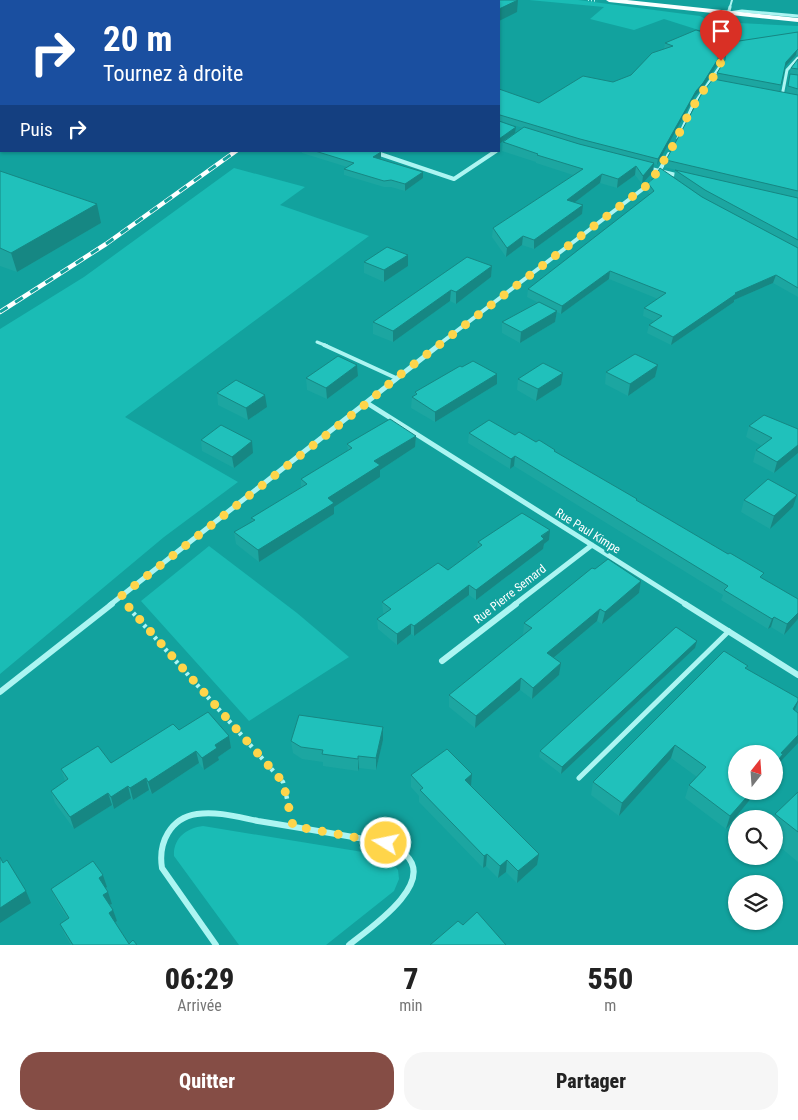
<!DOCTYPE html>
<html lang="fr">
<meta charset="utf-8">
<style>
:root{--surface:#fff;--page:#f6f6f6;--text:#222;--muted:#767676;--accent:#854d45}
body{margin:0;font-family:"Roboto Condensed",sans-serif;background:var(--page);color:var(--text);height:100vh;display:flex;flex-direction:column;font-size:19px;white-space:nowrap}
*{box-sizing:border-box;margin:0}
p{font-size:16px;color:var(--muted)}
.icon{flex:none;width:28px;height:28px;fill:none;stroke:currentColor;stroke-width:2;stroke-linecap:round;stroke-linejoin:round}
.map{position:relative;height:945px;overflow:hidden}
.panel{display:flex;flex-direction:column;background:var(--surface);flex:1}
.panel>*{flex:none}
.hud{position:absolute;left:0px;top:0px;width:500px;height:152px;box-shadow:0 1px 4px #0004;background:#1a4fa0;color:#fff;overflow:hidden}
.needle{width:32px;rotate:17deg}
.controls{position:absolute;left:728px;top:745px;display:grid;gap:10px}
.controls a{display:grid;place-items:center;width:55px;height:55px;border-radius:50%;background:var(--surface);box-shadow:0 1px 4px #0004;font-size:25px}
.pin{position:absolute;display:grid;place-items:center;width:42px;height:42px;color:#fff;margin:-51px -21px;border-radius:50% 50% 50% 0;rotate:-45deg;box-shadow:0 0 5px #0007}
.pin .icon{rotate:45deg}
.me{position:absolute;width:55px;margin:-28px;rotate:280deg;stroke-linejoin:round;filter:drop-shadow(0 0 4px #0008)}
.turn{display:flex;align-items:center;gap:18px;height:105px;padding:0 20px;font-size:22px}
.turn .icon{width:65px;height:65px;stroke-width:2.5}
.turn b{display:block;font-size:35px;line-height:42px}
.then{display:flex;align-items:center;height:48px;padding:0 20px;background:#0003;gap:10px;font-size:19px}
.eta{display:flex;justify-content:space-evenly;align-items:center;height:85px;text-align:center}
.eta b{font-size:30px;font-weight:800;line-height:35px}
.action{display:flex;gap:10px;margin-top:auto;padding:10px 20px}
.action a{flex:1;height:58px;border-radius:20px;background:var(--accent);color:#fff;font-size:20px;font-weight:800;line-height:58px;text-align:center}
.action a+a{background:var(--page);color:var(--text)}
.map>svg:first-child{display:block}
.green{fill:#1abcb5}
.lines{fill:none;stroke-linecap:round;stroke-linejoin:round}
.path-far1{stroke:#acf5f2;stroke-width:2;stroke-dasharray:1 2;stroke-linecap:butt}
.path{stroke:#acf5f2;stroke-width:4.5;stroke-dasharray:3 5;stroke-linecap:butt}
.lane-far3{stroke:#acf5f2;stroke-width:2}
.lane-far2{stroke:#acf5f2;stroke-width:3}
.lane-far1{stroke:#acf5f2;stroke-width:4}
.lane{stroke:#acf5f2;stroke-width:5}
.street-far3{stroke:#acf5f2;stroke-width:3}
.street-far2{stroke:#acf5f2;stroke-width:4}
.street-far1{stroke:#acf5f2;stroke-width:5}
.street{stroke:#acf5f2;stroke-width:6}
.primary{fill:#faffff;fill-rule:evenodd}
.rail-far1-casing{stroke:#fff;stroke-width:3}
.rail-casing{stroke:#fff;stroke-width:4.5}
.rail-far1{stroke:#12a29e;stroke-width:2;stroke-dasharray:6;stroke-linecap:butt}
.rail{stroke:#12a29e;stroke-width:3;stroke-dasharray:9;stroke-linecap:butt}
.wall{fill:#1ca6a1}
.shaded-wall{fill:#168783}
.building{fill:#20c1bb;stroke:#168783}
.route{stroke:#ffd54a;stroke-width:9;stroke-dasharray:0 16.2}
.labels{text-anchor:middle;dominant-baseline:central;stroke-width:5;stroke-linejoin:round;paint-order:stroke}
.street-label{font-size:12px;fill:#fff;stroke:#12a29e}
</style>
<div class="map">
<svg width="798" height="945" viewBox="0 0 798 945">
<rect width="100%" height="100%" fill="#12a29e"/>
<path class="green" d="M529 0H578L700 16 709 21 708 33 664 19 634 30 590 19 604 7Z
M738 23 798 26V34L733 44Z
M234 168 305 187 280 205 369 236 125 417 238 482 164 537 0 674V329L84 277Z
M209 546 297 613 349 657 249 721 141 601Z
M203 826 381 855 390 860 398 870 399 879 394 891 326 945H239L174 856C173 838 187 828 203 826Z"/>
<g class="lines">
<path class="path-far1" d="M588 0 597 1"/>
<path class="path" d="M128 607 283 782 290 811"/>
<path class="lane-far3" d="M730 7 732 0"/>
<path class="lane-far2" d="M317 342 327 346"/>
<path class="lane-far1" d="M324 345 396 378"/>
<path class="lane" d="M579 778 729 631"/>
<path class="street-far3" d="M269 0 272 1
M21 1 25 0
M729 13 742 11 798 16
M782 96 787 70 798 58
M678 138 692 107 721 65 726 22 730 7"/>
<path class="street-far2" d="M377 153 454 179 496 151
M647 168 680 176
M658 173 669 154
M437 346 652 182"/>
<path class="street-far1" d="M367 403 687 605
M110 605 439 345
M514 605 592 545"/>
<path class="street" d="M685 604 798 675
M442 661 516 604
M0 692 112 604
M216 945 162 868C158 843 170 818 197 814 217 811 238 817 258 821 301 828 343 835 386 843 392 846 401 850 406 855 436 884 369 929 349 945"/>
<path class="primary" d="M606 0H627L798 18V22L609 2Z"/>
<defs>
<path id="rail-far1" d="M443 1 445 0"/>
<path id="rail" d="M0 312 106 244 236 151"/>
</defs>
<use href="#rail-far1" class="rail-far1-casing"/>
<use href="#rail" class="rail-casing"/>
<use href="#rail-far1" class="rail-far1"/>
<use href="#rail" class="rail"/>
</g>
<path class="wall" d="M58 0H234L238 1H59Z
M798 32V55H796L784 68 779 92 786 93 791 68 798 59V297L773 283 734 300V302L671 345 647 333 649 325 654 321 643 316 644 308 658 299 609 279 561 314 557 312 555 322 520 343 502 333V322L537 302 527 297 528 289 650 195 647 190 648 183 704 198 674 177 675 170 715 179 664 167 666 160 716 80 717 73 724 61 727 38 739 41Z
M665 43 718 59 717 65 702 89 695 96 657 165 654 164 653 172 642 184 635 175 617 188 600 183 575 202 582 214 534 249 522 245 506 257 492 237 493 228 573 175 536 163V162L502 151 503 142 523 128 500 121H499L516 127 515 133 499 144V89L539 103 613 82 631 75 664 49Z
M0 58H1V108L0 107Z
M302 151H379L381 152V158L380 159 423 172V178L405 191 391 187H384L344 175V169L347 167 302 153Z
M0 171 101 223 17 272 0 266Z
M408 255V266L384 282 364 273V262Z
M492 266 491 277 456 304 450 301 393 342 373 334V322Z
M357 365 358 376 327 399 307 390 306 378Z
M658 365 655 377 628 396 605 384 606 372Z
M497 374V384L435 422 411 408 412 397 415 395V392Z
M518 379 561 385 536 401 517 390Z
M217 393 267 407 248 420 218 405Z
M749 426 798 429V453L774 473 753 462 756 450 762 446 746 437Z
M469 433 515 435 536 442 555 450V452L637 500 762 578 798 599V619L784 635 771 627 768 629 721 600 723 595 514 466 510 469 468 443Z
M416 436 415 447 380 470V477L334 507V514L259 562 236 544 234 532 252 522 251 518 301 487V479L348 450 347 444Z
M201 440 253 453 234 468 202 451Z
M744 500 793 507 770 529 741 512Z
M549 540 544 544 543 549 476 600 469 595 414 636 411 634 397 645 378 629 377 619 384 614 383 612 382 602 448 570 477 548 478 542Z
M595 569 641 581 639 593 602 624 597 621 554 658 561 663 559 675 532 699 520 690 475 728 449 707V695L523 635 524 623Z
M695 648 561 774 539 757 540 751Z
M748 666 747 669 798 702 795 710 778 767 736 791H757L726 829 685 798 689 785 697 777 671 758 619 816 591 795 593 782Z
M383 727V740L376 770 359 768 358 771 323 766V762L302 759 293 753 291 741Z
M179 730 229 736 231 748 218 757 219 760 204 770 199 763 152 794 149 790 133 800 131 798 114 809 112 805 74 829 55 803 51 791 65 781 61 769 111 763Z
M472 774 471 785 537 865 517 883 506 872 498 878 486 866 483 868 419 802V796L411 787V775Z
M798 792V862L774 842 773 819 775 814Z
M103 875 107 887 105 888 112 904 110 905 117 921 115 923 129 944 137 945H71L65 935 60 924 68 919 56 900 51 889Z"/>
<path class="shaded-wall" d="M518 0 517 12 499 21V9Z
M797 49 796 55 784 68 786 62Z
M718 59 717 65 702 89 695 96 657 165 658 159 696 91Z
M516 127 515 133 499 144V139Z
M381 152V158L373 163V157Z
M654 163 653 172 642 184 643 176Z
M636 166 635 175 617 188 618 179Z
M423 172V178L405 191V184Z
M602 174 600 183 566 209 567 200Z
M97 204 101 223 17 272 11 253Z
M583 205 582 214 534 249V240Z
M523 236 522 245 506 257 507 248Z
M408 255V266L384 282V270Z
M492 266 491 277 456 304V292Z
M610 271 609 279 561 314 562 306Z
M776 275 773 283 734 300V302L671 345 673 337 735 293Z
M451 290 450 301 393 342V331Z
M557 311 555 322 520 343 521 332Z
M357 365 358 376 327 399 326 388Z
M658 365 655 377 628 396 630 384Z
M563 373 561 385 536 401 538 389Z
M497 374V384L435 422V412Z
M265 395 267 407 248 420 246 408Z
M416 436 415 447 380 470V477L334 507V514L259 562 258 550 374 461Z
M252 441 253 453 234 468 232 457Z
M798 445V453L774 473 777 462Z
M515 456 514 466 510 469 511 459Z
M797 495 793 507 770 529 774 516Z
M550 530 549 540 544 544 543 549 476 600V590Z
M641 581 639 593 602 624 605 612Z
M469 585V595L414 636V626Z
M600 609 597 621 545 665 547 653Z
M798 613V619L784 635 787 624Z
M774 617 771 627 768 629 772 619Z
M411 624V634L397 645V634Z
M697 641 695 648 561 774 562 767Z
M561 663 559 675 532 699 533 688Z
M521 678 520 690 475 728 476 716Z
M798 701V702L794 712 793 709Z
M383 727V740L376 770V758Z
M798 735V743L781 761 778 767 774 772V765L781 753Z
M229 736 231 748 218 757 219 760 204 770 202 758 215 745Z
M675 745 671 758 619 816 622 803Z
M196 751 199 763 152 794 148 782Z
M358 756 359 768 358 771Z
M472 774 471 786 465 780Z
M146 778 149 790 133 800 130 788Z
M128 786 131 798 114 809 111 797Z
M752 791H757L726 829 730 816Z
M108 793 112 805 74 829 70 817Z
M487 854 486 866 483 868 484 856Z
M539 854 537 865 517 883 518 871Z
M507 860 506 872 498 878 500 866Z
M103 875 107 887 103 890 99 878Z
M26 891 31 903 0 923V908Z
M108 892 112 904 107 906 103 895Z
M113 910 117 921 113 924 109 913Z"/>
<path class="building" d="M69 0H234L238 1H73Z
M474 0H518L499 9V1H471Z
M696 30 720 37 718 59 703 83 696 91 658 159 580 139 500 115H499V89L539 103 583 76 613 82 631 75 652 53 673 46 665 43Z
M798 32V49L786 62 781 85 717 73 725 60 727 38 739 41Z
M0 58H1V94L0 93Z
M798 59V69L791 68Z
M790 74 798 75V89L788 86Z
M713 79 798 95V191L666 160 702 93Z
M499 121 516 127 499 139Z
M524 127 579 144 654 163 643 176 636 166 618 179 602 174 567 200 583 205 534 240 523 236 507 248 493 228 583 169 537 155 538 154 503 142Z
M315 151H379L381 152 373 157 423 172 405 184 391 180 384 181 344 169 354 163Z
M660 168 702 197 798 248V288L776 275 735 293 736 294 673 337 649 325 662 316 644 308 666 293 610 271 562 306 528 289 654 191 648 183 654 178Z
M675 170 798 198V240L705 190Z
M0 171 97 204 11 253 0 248Z
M387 247 408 255 384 270 364 262Z
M467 257 492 266 456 292 451 290 393 331 373 322Z
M539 302 557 311 521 332 502 322Z
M635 354 658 365 630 384 606 372Z
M338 356 357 365 326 388 306 378Z
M473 361 497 374 435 412 412 397 417 394 415 392 460 366 462 367Z
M543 363 563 373 538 389 518 379Z
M236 380 265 395 246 408 217 393Z
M764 415 798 429V445L777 462 756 450 772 438 749 426Z
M390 419 416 436 374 461 380 465 328 498 334 503 258 550 234 532 255 520 251 518 307 484 301 479 352 448 347 444Z
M489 420 515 435 519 432 536 442 539 440 555 450 554 451 637 499 636 500 728 554 730 553 764 573 760 577 798 599V613L787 624 774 617 772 619 724 590 728 586 515 456 511 459 469 433Z
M221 425 252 441 232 457 201 440Z
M768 479 797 495 774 516 744 500Z
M522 513 550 530 541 536 544 539 476 590 469 585 414 626 411 624 397 634 377 619 391 609 382 602 438 563 448 570 482 545 478 542Z
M608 559 641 581 605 612 600 609 547 653 561 663 533 688 521 678 476 716 449 695 532 628 524 623 592 568 595 569Z
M676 627 697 641 562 767 540 751Z
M724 651 748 666 745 668 798 698V701L793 709 798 713V735L781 753 783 754 774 765V754H736V791H752L730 816 689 785 706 767 675 745 622 803 593 782Z
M208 712 229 736 215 745 217 748 202 758 196 751 148 782 146 778 130 788 128 786 111 797 108 793 70 817 51 791 68 779 61 769 98 746 111 763 173 724 179 730Z
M299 715 383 727 376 758 358 756V759L322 754 323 750 301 747 291 741Z
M447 749 472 774 465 780 539 854 518 871 507 860 500 866 487 854 484 856 420 790 423 788 411 775Z
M798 792V832L775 814Z
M0 857 3 863 7 860 26 891 0 908Z
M93 861 103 875 99 878 108 892 103 895 113 910 109 913 129 944 133 940 137 945H73L60 924 69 918 51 889Z
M477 912 506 945H430L458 921 463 925Z"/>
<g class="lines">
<path class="route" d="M386 843 293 826 283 782 120 597 367 403 396 378 650 183 679 136 680 130 698 98 719 69 721 61"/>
</g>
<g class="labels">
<g class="street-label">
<text transform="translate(588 531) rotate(32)">Rue Paul Kimpe</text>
<text transform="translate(510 594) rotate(-38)">Rue Pierre Semard</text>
</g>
</g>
</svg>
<div class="controls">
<a><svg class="needle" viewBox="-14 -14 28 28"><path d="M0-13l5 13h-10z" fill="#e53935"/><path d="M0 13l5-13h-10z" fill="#767676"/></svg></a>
<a><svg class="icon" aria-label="search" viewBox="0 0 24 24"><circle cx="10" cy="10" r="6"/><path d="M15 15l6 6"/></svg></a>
<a><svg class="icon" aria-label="layers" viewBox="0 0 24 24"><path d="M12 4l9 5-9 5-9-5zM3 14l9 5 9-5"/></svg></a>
</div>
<div class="pin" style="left:721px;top:61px;background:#d93025"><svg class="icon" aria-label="arrive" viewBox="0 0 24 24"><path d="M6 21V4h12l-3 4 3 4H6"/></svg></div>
<svg class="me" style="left:386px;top:843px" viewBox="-20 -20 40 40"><circle r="17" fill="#ffd54a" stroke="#fff" stroke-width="3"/><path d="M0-11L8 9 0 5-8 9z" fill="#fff"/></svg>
<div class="hud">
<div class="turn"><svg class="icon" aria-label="right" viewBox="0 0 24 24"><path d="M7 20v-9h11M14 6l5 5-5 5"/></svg><div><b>20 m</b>Tournez à droite</div></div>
<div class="then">Puis<svg class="icon" aria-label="right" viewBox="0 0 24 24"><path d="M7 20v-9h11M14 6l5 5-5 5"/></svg></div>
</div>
</div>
<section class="panel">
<div class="eta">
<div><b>06:29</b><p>Arrivée</p></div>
<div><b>7</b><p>min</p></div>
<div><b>550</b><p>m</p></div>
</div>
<div class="action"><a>Quitter</a><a>Partager</a></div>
</section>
